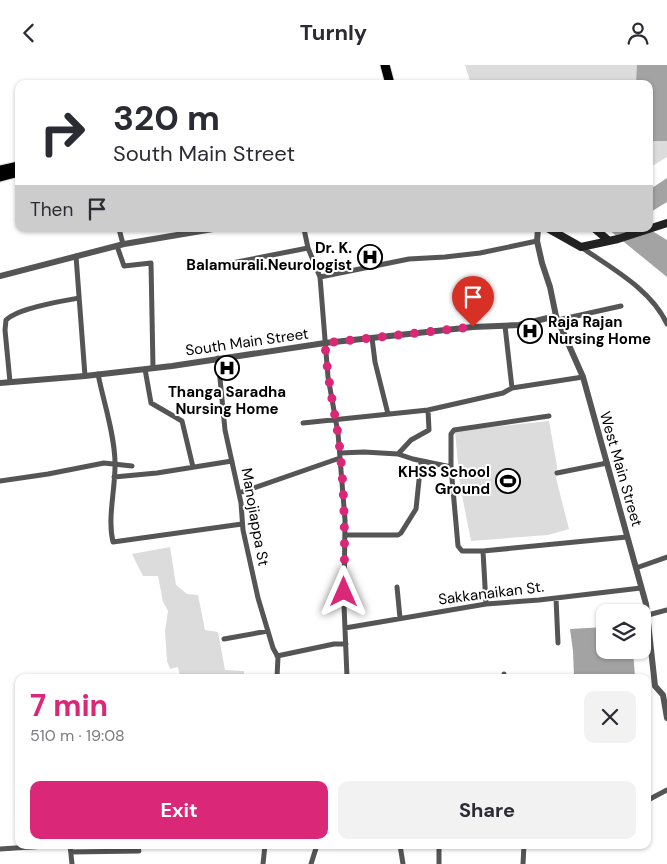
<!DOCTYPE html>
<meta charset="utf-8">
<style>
:root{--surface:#fff;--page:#f2f2f3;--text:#2b2b33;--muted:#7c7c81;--accent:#db2777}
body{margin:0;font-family:"DM Sans",sans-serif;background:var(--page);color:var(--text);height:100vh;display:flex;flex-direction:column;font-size:19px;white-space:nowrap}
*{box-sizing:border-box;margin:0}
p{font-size:16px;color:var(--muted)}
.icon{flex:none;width:28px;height:28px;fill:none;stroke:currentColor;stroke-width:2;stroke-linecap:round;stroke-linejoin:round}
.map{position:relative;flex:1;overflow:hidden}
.details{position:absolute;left:15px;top:609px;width:636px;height:175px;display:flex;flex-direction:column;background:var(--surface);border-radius:10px;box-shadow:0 1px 4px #0004}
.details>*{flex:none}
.guide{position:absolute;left:15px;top:15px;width:638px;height:152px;border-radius:10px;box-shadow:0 1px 4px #0004;background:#fff;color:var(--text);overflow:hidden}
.tools{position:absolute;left:596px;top:539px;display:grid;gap:10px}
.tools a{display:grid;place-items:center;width:55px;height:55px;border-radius:10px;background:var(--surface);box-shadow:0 1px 4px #0004;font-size:25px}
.pin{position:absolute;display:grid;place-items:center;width:42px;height:42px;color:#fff;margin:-51px -21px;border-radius:50% 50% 50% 0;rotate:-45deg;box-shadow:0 0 5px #0007}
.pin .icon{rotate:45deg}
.me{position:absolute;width:55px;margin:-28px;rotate:0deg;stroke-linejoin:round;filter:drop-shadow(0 0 4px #0008)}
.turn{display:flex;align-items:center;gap:18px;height:105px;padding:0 15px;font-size:22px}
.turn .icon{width:65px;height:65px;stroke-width:2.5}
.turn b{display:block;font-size:35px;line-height:42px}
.then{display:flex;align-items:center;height:48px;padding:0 15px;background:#0003;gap:10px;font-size:19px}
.round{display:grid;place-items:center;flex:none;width:52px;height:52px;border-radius:10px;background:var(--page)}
.summary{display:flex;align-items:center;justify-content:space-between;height:85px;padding:0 15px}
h1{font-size:30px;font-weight:700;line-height:38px;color:var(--accent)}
.primary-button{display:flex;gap:10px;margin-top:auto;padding:10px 15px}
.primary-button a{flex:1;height:58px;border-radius:10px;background:var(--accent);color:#fff;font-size:20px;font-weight:700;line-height:58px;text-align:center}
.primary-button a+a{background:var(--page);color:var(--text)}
header{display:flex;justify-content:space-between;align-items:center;height:65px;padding:0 15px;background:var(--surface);font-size:22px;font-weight:700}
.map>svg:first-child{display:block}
.green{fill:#dcdcdc}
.water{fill:#a3a3a3}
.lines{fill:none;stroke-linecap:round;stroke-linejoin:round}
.primary-casing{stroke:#dbdbdb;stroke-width:11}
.minor{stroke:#555;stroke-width:5}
.tertiary{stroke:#555;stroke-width:6}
.secondary{stroke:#222;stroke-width:8}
.primary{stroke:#000;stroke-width:9}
.route{stroke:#db2777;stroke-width:9;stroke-dasharray:0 16.2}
.labels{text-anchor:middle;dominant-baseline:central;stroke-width:4;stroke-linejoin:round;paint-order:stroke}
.poi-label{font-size:15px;font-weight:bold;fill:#000;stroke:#fff;text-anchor:end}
.street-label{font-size:15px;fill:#000;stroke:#fff}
</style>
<header><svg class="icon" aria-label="back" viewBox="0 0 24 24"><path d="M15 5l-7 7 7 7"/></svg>Turnly<svg class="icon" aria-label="person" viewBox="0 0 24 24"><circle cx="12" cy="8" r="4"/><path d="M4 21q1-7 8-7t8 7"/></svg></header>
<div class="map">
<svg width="667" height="799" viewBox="0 0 667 799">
<rect width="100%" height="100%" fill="#fff"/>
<path class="green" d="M465 0H667V92L649 103V19H471Z
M549 356 557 401 556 413 569 464 548 470 471 476 460 420 455 366Z
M170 482 176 520 187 529 198 530 205 565 218 567 225 605 244 606V612H180L178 602 170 604 167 596 165 566 168 546 163 537 158 511H143L132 489Z"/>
<path class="water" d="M637 0H667V76H650L649 73V19H636Z
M667 113V137L649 148V125Z
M608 164H649L667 175V212Z
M605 562V585H633L635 612H574L573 586 570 564Z"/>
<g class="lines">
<defs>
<path id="primary" d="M385 0 390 19
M0 105 19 101
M0 112 19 107"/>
</defs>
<use href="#primary" class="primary-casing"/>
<path class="minor" d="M119 164 123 179
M304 164 308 183 320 212
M117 181 124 201 151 198 153 303
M581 182C611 203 651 224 667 259
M76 191 85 311
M211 202 308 183
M558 255 621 241
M505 261 512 323
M372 273 375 297 388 349
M218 293 225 365 241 438 243 465 258 533 273 583 278 592 277 612
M145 304 151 338 182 356 193 402
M98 309C104 339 114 367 115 396 116 422 107 452 113 477L242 459
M10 317 5 265 6 255C18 243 62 236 79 233
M303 358 428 345 503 328 512 323 583 312
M340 388 364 387 398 389 413 394 451 402 458 481 462 486H483L627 472
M398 389 411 375 429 365 428 345
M451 402V369L454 365 549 351
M557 408 607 398
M114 412 157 408 232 396
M0 416 48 409 104 398 132 401
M239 428 340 393
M345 470H398L401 468 416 444 421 396
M483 486 486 539
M636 503 667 492
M397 522 400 553
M556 533 558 578
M648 550 667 545
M345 563 486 539 539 535 641 523
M224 574 268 566
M277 591 334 579H346
M347 612 344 540 345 455 338 368 328 312 320 212 409 194 445 192 480 188 537 176
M504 612V609
M648 735 667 725
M70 780 72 799
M400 780 403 799
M0 784 62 780
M71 787 139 786
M263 799 265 780
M311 799 317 780
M439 799V780
M523 799 524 780"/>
<path class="tertiary" d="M538 164 537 176 542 198 550 222 556 251 583 312 646 539 655 621 663 630 667 653
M0 211 124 179 213 164
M0 318 85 311 172 301 325 278 473 262 519 260 556 251"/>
<path class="secondary" d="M549 164 581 182 618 174 667 158
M595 164 608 175"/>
<use href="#primary" class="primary"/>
</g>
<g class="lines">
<path class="route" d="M344 527C345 474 345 421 338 369 333 339 327 309 325 278L473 262"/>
</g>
<defs>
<symbol id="hospital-ring" viewBox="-11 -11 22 22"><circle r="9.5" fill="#fff" stroke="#000" stroke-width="1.5"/><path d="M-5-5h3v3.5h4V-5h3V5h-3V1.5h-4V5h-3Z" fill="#000"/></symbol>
<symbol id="stadium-ring" viewBox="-11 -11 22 22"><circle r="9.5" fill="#fff" stroke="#000" stroke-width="1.5"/><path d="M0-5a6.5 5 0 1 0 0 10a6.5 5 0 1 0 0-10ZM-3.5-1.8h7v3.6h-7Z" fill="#000"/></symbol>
</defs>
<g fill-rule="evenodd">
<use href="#hospital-ring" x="356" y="178" width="28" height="28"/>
<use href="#hospital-ring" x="516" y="252" width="28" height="28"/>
<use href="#hospital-ring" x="213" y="289" width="28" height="28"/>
<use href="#stadium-ring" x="494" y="402" width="28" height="28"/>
</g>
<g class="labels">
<g class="poi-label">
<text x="352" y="183">Dr. K.<tspan x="352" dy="17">Balamurali.Neurologist</tspan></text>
<text x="548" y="257" text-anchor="start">Raja Rajan<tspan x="548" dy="17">Nursing Home</tspan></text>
<text x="227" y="327" text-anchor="middle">Thanga Saradha<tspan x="227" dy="17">Nursing Home</tspan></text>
<text x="490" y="407">KHSS School<tspan x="490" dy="17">Ground</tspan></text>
</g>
<g class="street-label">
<text transform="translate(247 277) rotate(-8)">South Main Street</text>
<text transform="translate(621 404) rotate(74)">West Main Street</text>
<text transform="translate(255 452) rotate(80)">Manojiappa St</text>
<text transform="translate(491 528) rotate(-7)">Sakkanaikan St.</text>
</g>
</g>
</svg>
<div class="tools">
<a><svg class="icon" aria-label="layers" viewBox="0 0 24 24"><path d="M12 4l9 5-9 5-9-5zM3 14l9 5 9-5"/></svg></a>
</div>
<div class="pin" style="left:473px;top:262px;background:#d93025"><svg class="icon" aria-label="arrive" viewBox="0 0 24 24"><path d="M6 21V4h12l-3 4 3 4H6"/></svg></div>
<svg class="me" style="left:344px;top:527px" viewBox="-20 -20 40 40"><path d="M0-17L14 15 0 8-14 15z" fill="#db2777" stroke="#fff" stroke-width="4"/></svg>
<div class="guide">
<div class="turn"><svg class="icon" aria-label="right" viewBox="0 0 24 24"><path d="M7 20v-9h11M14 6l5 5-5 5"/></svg><div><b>320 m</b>South Main Street</div></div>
<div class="then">Then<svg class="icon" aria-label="arrive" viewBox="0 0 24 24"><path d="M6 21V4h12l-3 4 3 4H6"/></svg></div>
</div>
<section class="details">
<div class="summary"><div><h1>7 min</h1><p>510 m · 19:08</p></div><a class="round"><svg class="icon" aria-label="close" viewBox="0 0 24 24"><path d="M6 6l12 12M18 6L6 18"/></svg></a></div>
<div class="primary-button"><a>Exit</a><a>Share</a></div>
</section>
</div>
